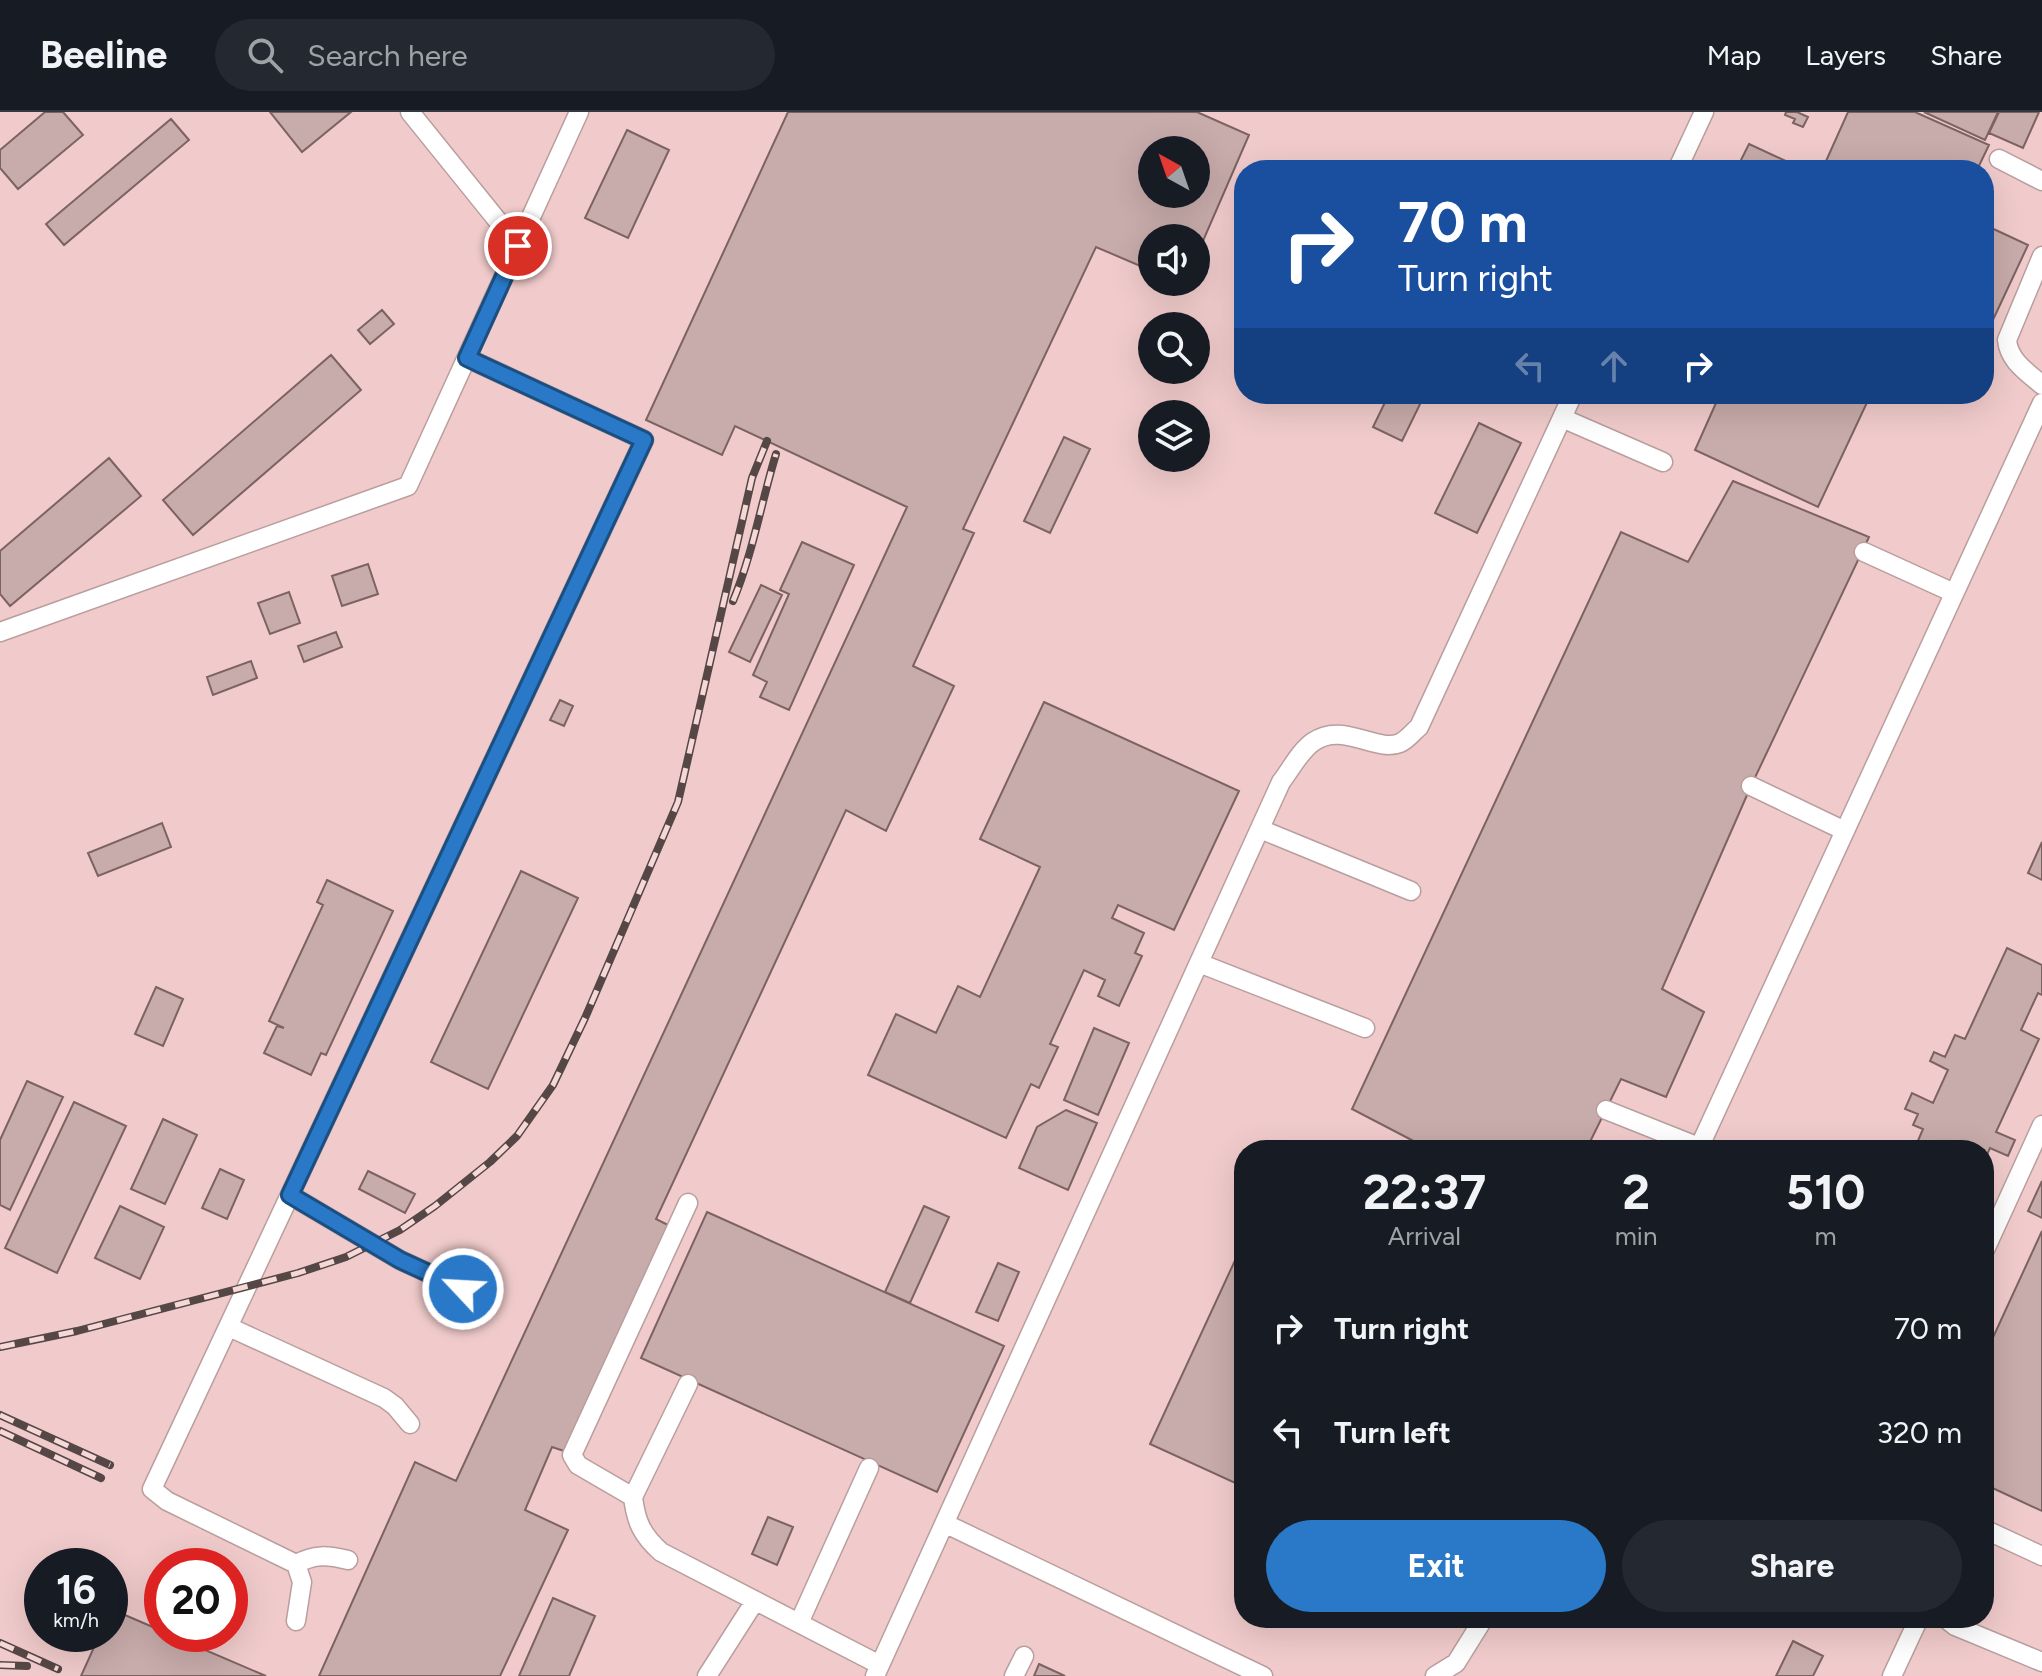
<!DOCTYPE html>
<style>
:root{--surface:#171b24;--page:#242831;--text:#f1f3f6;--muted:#9ea1a6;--line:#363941;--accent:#2979c8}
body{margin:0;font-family:Figtree,sans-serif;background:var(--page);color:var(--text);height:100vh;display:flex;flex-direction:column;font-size:30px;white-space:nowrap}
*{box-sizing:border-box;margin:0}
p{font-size:26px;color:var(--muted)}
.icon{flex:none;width:44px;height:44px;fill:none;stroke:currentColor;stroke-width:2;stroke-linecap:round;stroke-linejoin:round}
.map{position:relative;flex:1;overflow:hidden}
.sheet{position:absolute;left:1234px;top:1028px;width:760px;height:488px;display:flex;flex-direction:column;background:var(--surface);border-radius:32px;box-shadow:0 8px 32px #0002}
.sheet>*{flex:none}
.banner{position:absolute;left:1234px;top:48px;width:760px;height:244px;border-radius:32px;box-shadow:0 8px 32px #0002;background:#1a4fa0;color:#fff;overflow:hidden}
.needle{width:52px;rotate:320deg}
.fabs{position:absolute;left:1138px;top:24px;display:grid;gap:16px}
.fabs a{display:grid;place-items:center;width:72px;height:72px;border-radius:50%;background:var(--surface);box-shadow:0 8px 32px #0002;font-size:40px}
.speed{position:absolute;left:24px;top:1436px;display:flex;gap:16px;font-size:40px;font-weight:700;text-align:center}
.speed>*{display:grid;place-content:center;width:104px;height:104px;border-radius:50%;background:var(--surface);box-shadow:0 8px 32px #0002;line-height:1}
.speed small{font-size:20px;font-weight:400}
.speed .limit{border:12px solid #d22;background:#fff;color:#111}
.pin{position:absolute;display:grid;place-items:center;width:68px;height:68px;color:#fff;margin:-34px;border:4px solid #fff;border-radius:50%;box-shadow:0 2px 8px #0007}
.me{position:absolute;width:88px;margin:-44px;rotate:295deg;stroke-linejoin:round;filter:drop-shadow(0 0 6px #0008)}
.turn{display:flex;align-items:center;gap:28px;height:168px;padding:0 32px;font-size:36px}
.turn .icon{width:104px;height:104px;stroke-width:2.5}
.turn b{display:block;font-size:56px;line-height:68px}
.lanes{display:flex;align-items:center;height:76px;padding:0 32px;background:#0003;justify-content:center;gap:40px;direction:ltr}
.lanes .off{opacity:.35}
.eta{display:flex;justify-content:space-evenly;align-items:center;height:136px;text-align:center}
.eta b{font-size:48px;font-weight:700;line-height:56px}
.primary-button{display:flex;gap:16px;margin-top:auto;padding:16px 32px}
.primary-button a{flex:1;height:92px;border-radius:48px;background:var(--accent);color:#fff;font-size:32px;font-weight:700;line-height:92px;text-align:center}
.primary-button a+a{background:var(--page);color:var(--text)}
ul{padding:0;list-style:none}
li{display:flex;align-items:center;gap:24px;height:104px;padding:0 32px}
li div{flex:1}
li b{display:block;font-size:30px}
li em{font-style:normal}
header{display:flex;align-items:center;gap:48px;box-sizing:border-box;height:112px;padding:0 40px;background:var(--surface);border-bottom:2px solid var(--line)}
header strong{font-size:38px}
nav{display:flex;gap:44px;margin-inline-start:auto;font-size:28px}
.search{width:560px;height:72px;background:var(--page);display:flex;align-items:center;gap:20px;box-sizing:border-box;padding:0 28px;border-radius:44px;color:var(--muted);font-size:30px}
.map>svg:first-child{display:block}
.built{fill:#f1cbcb;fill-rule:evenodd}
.building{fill:#c8abab;stroke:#7c6362;stroke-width:2;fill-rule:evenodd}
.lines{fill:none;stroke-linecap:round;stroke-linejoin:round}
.minor-casing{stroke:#ba9e9e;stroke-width:21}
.minor{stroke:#fff;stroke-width:18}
.rail-casing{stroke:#564747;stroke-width:8}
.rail{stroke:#f6d8d7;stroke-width:5;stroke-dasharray:15;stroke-linecap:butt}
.route-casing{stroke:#1b4f82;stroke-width:20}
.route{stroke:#2979c8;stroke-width:14}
</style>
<header>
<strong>Beeline</strong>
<div class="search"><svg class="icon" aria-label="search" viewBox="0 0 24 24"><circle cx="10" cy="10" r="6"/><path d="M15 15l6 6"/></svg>Search here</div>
<nav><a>Map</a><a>Layers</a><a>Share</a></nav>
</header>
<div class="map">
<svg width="2042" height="1564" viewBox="0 0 2042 1564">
<rect width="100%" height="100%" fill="#f6d8d7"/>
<path class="built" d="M0 0H2042V1564H0ZM1152 38H1196V82H1152ZM1244 58H1984V282H1244ZM1152 126H1196V170H1152ZM1152 214H1196V258H1152ZM1152 302H1196V346H1152ZM1244 1038H1984V1506H1244ZM42 1454H110V1522H42ZM162 1454H230V1522H162Z"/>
<path class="building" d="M45 0H63L83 23 18 77 0 56V38Z
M270 0H351L302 40Z
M788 0H1197L1249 23 1196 145V126H1152V159L1096 135 963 417 974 421 913 554 954 574 886 719 846 698 656 1107 670 1114 567 1340 552 1335 525 1398 568 1418 500 1564H319L415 1350 456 1369 907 395 735 314 722 343 646 308ZM1152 38H1196V82H1152Z
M1786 0H1797L1808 5 1803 15 1793 11 1795 7 1785 3Z
M1848 0H1915L1989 33 1977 58H1822Z
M1924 0H1998L1985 28Z
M1999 0H2039L2023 36 1989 21Z
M171 7 189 28 64 133 46 112Z
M627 18 669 38 628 126 585 106Z
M1749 32 1788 50 1785 58H1736Z
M1985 113 2028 133 1992 210 1984 207Z
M382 198 394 212 370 232 358 218Z
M331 243 361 278 193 423 163 388Z
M1389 282H1425L1402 329 1373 315Z
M1720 282H1871L1818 395 1695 338Z
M1479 311 1521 331 1477 421 1435 401Z
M1064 325 1090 337 1050 421 1024 409Z
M109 346 141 384 10 494 0 482V439Z
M1733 369 1869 425 1751 674 1662 877 1704 900 1666 985 1621 967 1586 1038H1426L1427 1036 1352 997 1621 420 1688 450Z
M802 430 854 453 789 598 760 585 767 570 753 563 789 482 780 478Z
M368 452 378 482 342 494 332 464Z
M761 473 782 483 750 550 729 540Z
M289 480 300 511 270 522 258 491Z
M336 520 342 535 304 550 298 534Z
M251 549 257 566 213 583 207 565Z
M560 588 573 594 564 614 550 608Z
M1044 590 1239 679 1174 818 1118 793 1112 806 1144 821 1135 841 1142 844 1119 894 1098 884 1105 868 1084 858 1050 932 1058 935 1039 976 1031 972 1006 1026 868 963 896 902 936 921 958 874 980 885 1040 755 980 727Z
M162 711 171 735 98 764 88 741Z
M2042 730V768L2028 761Z
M521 759 578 786 488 977 431 950Z
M327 768 393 799 326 943 321 941 311 963 264 941 277 914 284 916 269 909 323 793 317 790Z
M2007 836 2042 853V883L2038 881 2021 918 2039 927 1996 1020 2015 1028 2008 1044 1990 1036 1984 1049V1038H1914L1923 1017 1913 1013 1918 1002 1905 997 1912 981 1933 991 1948 958 1930 949 1934 940 1945 945 1955 923 1965 927Z
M156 875 183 887 163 934 135 922Z
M1094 916 1129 931 1098 1003 1064 988Z
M27 969 63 985 10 1098 0 1093V1028Z
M74 990 126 1014 57 1161 5 1136Z
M1066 998 1097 1011 1068 1078 1019 1056 1037 1015Z
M163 1007 197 1023 165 1092 131 1077Z
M220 1057 244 1068 227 1107 202 1096Z
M368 1059 415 1082 405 1101 359 1077Z
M2042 1069V1106L2028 1099Z
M120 1094 164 1115 140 1167 95 1146Z
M924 1094 949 1105 910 1191 885 1180Z
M707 1100 1004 1234 937 1380 641 1246Z
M2042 1119V1399L1984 1372V1245Z
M1244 1129V1375L1150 1332Z
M998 1151 1019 1160 998 1209 976 1200Z
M768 1405 793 1415 777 1453 752 1442Z
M553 1486 595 1504 569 1564H519Z
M111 1497 162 1519V1522H168L266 1564H81L100 1522H110Z
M1793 1529 1823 1544 1813 1564H1776Z
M1039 1552 1065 1564H1034Z"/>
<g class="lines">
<defs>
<path id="minor" d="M410 0 518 134
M1999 47 2042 69
M1677 58 1704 0
M2042 144 2007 228C2009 249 2027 260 2042 273
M1562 306 1663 350
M1864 440 1954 481
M0 520 408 374 579 0
M1751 674 1845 719
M1260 717 1411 779
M1199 851 1365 916
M1606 998 1699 1035
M1698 1038 2042 291
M290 1083 400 1148 463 1177
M1984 1140 2042 1013
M229 1215 384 1286 395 1294 410 1312
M688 1272 633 1385C636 1410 642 1423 661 1440L880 1553
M633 1385 578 1353 572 1343 688 1091
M946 1412 1263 1564
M1984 1417 2042 1444
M296 1452C315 1442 327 1443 348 1448
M1945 1506 1955 1514 2042 1550
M296 1509 302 1470 296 1452 167 1389 152 1377 644 328 467 246
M799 1511 869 1356
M707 1564 755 1489
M875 1564 1281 670C1291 657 1300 639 1313 630 1343 609 1376 641 1400 631 1407 628 1413 620 1419 615L1573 282
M1014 1564 1024 1544
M1435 1564 1456 1551 1484 1506
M1892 1564 1919 1506"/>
</defs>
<use href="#minor" class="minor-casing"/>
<use href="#minor" class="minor"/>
<defs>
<path id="rail" d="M733 489C753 441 761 391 776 342
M0 1235 77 1219 298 1161 346 1145 400 1118 435 1094 490 1050 517 1024 553 973 585 906 678 690 752 366 767 329
M0 1303 110 1353
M0 1319 101 1366
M0 1531 58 1557
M0 1553 27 1554"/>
</defs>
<use href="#rail" class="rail-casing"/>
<use href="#rail" class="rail"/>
</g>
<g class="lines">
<defs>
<path id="route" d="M463 1177 400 1148 290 1083 644 328 467 246 518 134"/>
</defs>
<use href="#route" class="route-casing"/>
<use href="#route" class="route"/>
</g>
</svg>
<div class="fabs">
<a><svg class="needle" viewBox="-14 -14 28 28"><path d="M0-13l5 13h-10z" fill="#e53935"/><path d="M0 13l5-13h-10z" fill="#9ea1a6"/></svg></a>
<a><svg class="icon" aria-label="sound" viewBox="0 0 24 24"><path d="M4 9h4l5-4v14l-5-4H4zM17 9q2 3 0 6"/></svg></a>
<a><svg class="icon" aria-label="search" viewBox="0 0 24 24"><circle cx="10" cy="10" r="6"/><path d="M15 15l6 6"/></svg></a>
<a><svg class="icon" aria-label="layers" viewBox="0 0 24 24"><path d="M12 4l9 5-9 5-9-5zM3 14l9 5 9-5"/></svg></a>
</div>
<div class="speed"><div>16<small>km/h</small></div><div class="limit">20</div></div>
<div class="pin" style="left:518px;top:134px;background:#d93025"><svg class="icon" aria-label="arrive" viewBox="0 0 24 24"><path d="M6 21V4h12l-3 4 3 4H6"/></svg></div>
<svg class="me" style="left:463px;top:1177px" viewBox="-20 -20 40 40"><circle r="17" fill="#2979c8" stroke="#fff" stroke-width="3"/><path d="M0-11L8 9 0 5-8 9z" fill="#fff"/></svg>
<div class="banner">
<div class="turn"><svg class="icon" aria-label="right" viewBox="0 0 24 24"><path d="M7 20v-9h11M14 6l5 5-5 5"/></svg><div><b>70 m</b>Turn right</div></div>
<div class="lanes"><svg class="icon off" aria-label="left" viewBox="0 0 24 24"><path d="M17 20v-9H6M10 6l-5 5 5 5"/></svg><svg class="icon off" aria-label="ahead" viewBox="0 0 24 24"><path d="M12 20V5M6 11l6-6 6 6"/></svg><svg class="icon" aria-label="right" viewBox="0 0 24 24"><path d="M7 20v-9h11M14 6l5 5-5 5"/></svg></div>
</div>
<section class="sheet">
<div class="eta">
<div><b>22:37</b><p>Arrival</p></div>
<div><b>2</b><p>min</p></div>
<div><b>510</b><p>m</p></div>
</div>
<ul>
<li><svg class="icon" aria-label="right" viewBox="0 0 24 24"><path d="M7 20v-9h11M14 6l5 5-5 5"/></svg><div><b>Turn right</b></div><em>70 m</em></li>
<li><svg class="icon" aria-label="left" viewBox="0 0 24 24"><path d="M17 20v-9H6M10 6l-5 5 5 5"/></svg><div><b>Turn left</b></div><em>320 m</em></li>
</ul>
<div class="primary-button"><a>Exit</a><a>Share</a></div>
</section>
</div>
